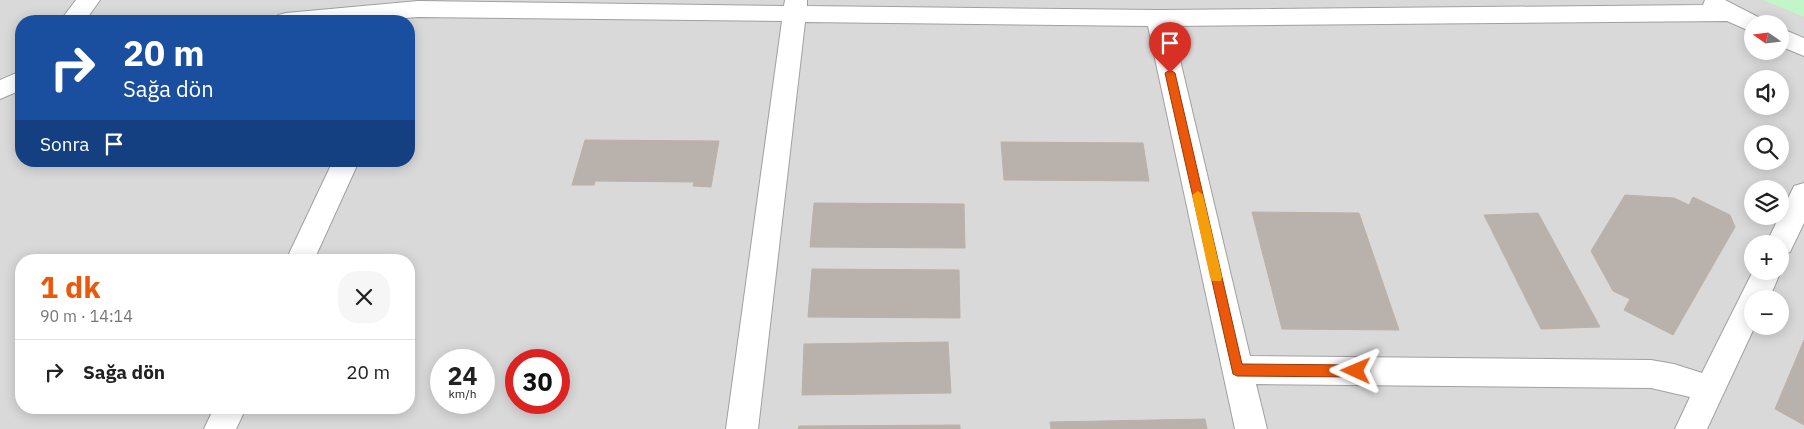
<!DOCTYPE html>
<html lang="tr">
<meta charset="utf-8">
<style>
:root{--surface:#fff;--page:#f6f6f6;--text:#222;--muted:#767676;--line:#e0e0e0;--accent:#ea580c}
body{margin:0;font-family:"IBM Plex Sans",sans-serif;background:var(--page);color:var(--text);height:100vh;display:flex;flex-direction:column;font-size:19px;white-space:nowrap}
*{box-sizing:border-box;margin:0}
p{font-size:16px;color:var(--muted)}
.icon{flex:none;width:28px;height:28px;fill:none;stroke:currentColor;stroke-width:2;stroke-linecap:round;stroke-linejoin:round}
.map{position:relative;flex:1;overflow:hidden}
.drawer{position:absolute;left:15px;top:254px;width:400px;height:160px;display:flex;flex-direction:column;background:var(--surface);border-radius:20px;box-shadow:0 2px 12px #0003}
.drawer>*{flex:none}
.banner{position:absolute;left:15px;top:15px;width:400px;height:152px;border-radius:20px;box-shadow:0 2px 12px #0003;background:#1a4fa0;color:#fff;overflow:hidden}
.needle{width:32px;rotate:284deg}
.tools{position:absolute;left:1744px;top:15px;display:grid;gap:10px}
.tools a{display:grid;place-items:center;width:45px;height:45px;border-radius:50%;background:var(--surface);box-shadow:0 2px 12px #0003;font-size:25px}
.speed{position:absolute;left:430px;top:349px;display:flex;gap:10px;font-size:25px;font-weight:700;text-align:center}
.speed>*{display:grid;place-content:center;width:65px;height:65px;border-radius:50%;background:var(--surface);box-shadow:0 2px 12px #0003;line-height:1}
.speed small{font-size:12px;font-weight:400}
.speed .limit{border:8px solid #d22;background:#fff;color:#111}
.pin{position:absolute;display:grid;place-items:center;width:42px;height:42px;color:#fff;margin:-51px -21px;border-radius:50% 50% 50% 0;rotate:-45deg;box-shadow:0 0 5px #0007}
.pin .icon{rotate:45deg}
.me{position:absolute;width:55px;margin:-28px;rotate:271deg;stroke-linejoin:round;filter:drop-shadow(0 0 4px #0008)}
.turn{display:flex;align-items:center;gap:18px;height:105px;padding:0 25px;font-size:22px}
.turn .icon{width:65px;height:65px;stroke-width:2.5}
.turn b{display:block;font-size:35px;line-height:42px}
.then{display:flex;align-items:center;height:48px;padding:0 25px;background:#0003;gap:10px;font-size:19px}
.round{display:grid;place-items:center;flex:none;width:52px;height:52px;border-radius:20px;background:var(--page)}
.overview{display:flex;align-items:center;justify-content:space-between;height:85px;padding:0 25px}
h1{font-size:30px;font-weight:700;line-height:38px;color:var(--accent)}
ul{padding:0;list-style:none}
li{display:flex;align-items:center;gap:15px;height:65px;padding:0 25px;border-top:1px solid var(--line)}
li div{flex:1}
li b{display:block;font-size:19px}
li em{font-style:normal}
.map>svg:first-child{display:block}
.residential{fill:#dad9d9;fill-rule:evenodd}
.park{fill:#c2f5c8}
.building{fill:#b9b2ac;stroke:#bdb1a6}
.lines{fill:none;stroke-linecap:round;stroke-linejoin:round}
.street-casing{stroke:#a0a0a0;stroke-width:2}
.street{fill:#fff;fill-rule:evenodd}
.route{fill:#ea580c;stroke:#983908}
.slow{fill:#f59e0b}
</style>
<div class="map">
<svg width="1804" height="429" viewBox="0 0 1804 429">
<rect width="100%" height="100%" fill="#edeae3"/>
<path class="residential" d="M0 0H1804V429H0ZM21 21H409V161H21ZM1752 24H1780V51H1752ZM1752 79H1780V106H1752ZM1752 134H1780V161H1752ZM1752 189H1780V216H1752ZM1752 244H1780V271H1752ZM21 260H409V408H21ZM1752 299H1780V326H1752ZM441 360H484V402H441ZM516 360H559V402H516Z"/>
<path class="park" d="M1763 0H1804V17Z"/>
<path class="building" d="M585 140 719 141 711 187 693 186 694 182 595 181 594 185H572Z
M1001 142 1143 143 1149 181 1004 180Z
M1625 195 1674 198 1689 205 1693 197 1730 215 1735 227 1673 335 1624 310 1630 299 1613 291 1591 251Z
M814 203 964 204 965 248 810 247Z
M1252 212 1359 213 1399 330 1282 329Z
M1538 213 1600 327 1541 329 1484 215Z
M812 269 959 270 960 318 808 317Z
M1804 340V425L1775 409Z
M948 342 951 393 802 395 804 344Z
M1205 419 1207 429H1051L1050 422Z
M960 425V429H798L799 426Z"/>
<g class="lines">
<defs>
<path id="street" d="M76 0H100L85 21H60Z
M785 0H807V6L1158 10 1703 5 1705 0H1725L1760 18 1764 24H1752V32L1727 21 1172 26 1250 356 1651 360 1674 364 1702 373 1753 271H1780V268L1781 271 1769 299H1752V326H1755L1707 429H1675L1690 397 1651 388 1256 384 1267 429H1235L1148 26 805 22 758 429H726L782 21 418 17 369 21H274L278 15 286 13 418 1 784 6Z
M1780 28 1804 38V56L1780 46Z
M21 71V90L0 99V80Z
M333 161H359L314 260H286Z
M1804 183V223L1790 252 1780 255V244H1766L1794 186Z
M214 408H246L236 429H204Z"/>
</defs>
<use href="#street" class="street-casing"/>
<use href="#street" class="street"/>
</g>
<path class="route" d="M1170 70 1175 73 1242 364 1356 365 1360 367 1362 371 1360 375 1356 377 1237 376 1233 374 1165 73Z"/>
<path class="slow" d="M1198 191 1203 195 1222 277 1221 281H1212L1210 277 1192 195Z"/>
</svg>
<div class="tools">
<a><svg class="needle" viewBox="-14 -14 28 28"><path d="M0-13l5 13h-10z" fill="#e53935"/><path d="M0 13l5-13h-10z" fill="#767676"/></svg></a>
<a><svg class="icon" aria-label="sound" viewBox="0 0 24 24"><path d="M4 9h4l5-4v14l-5-4H4zM17 9q2 3 0 6"/></svg></a>
<a><svg class="icon" aria-label="search" viewBox="0 0 24 24"><circle cx="10" cy="10" r="6"/><path d="M15 15l6 6"/></svg></a>
<a><svg class="icon" aria-label="layers" viewBox="0 0 24 24"><path d="M12 4l9 5-9 5-9-5zM3 14l9 5 9-5"/></svg></a>
<a>+</a>
<a>−</a>
</div>
<div class="speed"><div>24<small>km/h</small></div><div class="limit">30</div></div>
<div class="pin" style="left:1170px;top:73px;background:#d93025"><svg class="icon" aria-label="arrive" viewBox="0 0 24 24"><path d="M6 21V4h12l-3 4 3 4H6"/></svg></div>
<svg class="me" style="left:1356px;top:371px" viewBox="-20 -20 40 40"><path d="M0-17L14 15 0 8-14 15z" fill="#ea580c" stroke="#fff" stroke-width="4"/></svg>
<div class="banner">
<div class="turn"><svg class="icon" aria-label="right" viewBox="0 0 24 24"><path d="M7 20v-9h11M14 6l5 5-5 5"/></svg><div><b>20 m</b>Sağa dön</div></div>
<div class="then">Sonra<svg class="icon" aria-label="arrive" viewBox="0 0 24 24"><path d="M6 21V4h12l-3 4 3 4H6"/></svg></div>
</div>
<section class="drawer">
<div class="overview"><div><h1>1 dk</h1><p>90 m · 14:14</p></div><a class="round"><svg class="icon" aria-label="close" viewBox="0 0 24 24"><path d="M6 6l12 12M18 6L6 18"/></svg></a></div>
<ul>
<li><svg class="icon" aria-label="right" viewBox="0 0 24 24"><path d="M7 20v-9h11M14 6l5 5-5 5"/></svg><div><b>Sağa dön</b></div><em>20 m</em></li>
</ul>
</section>
</div>
